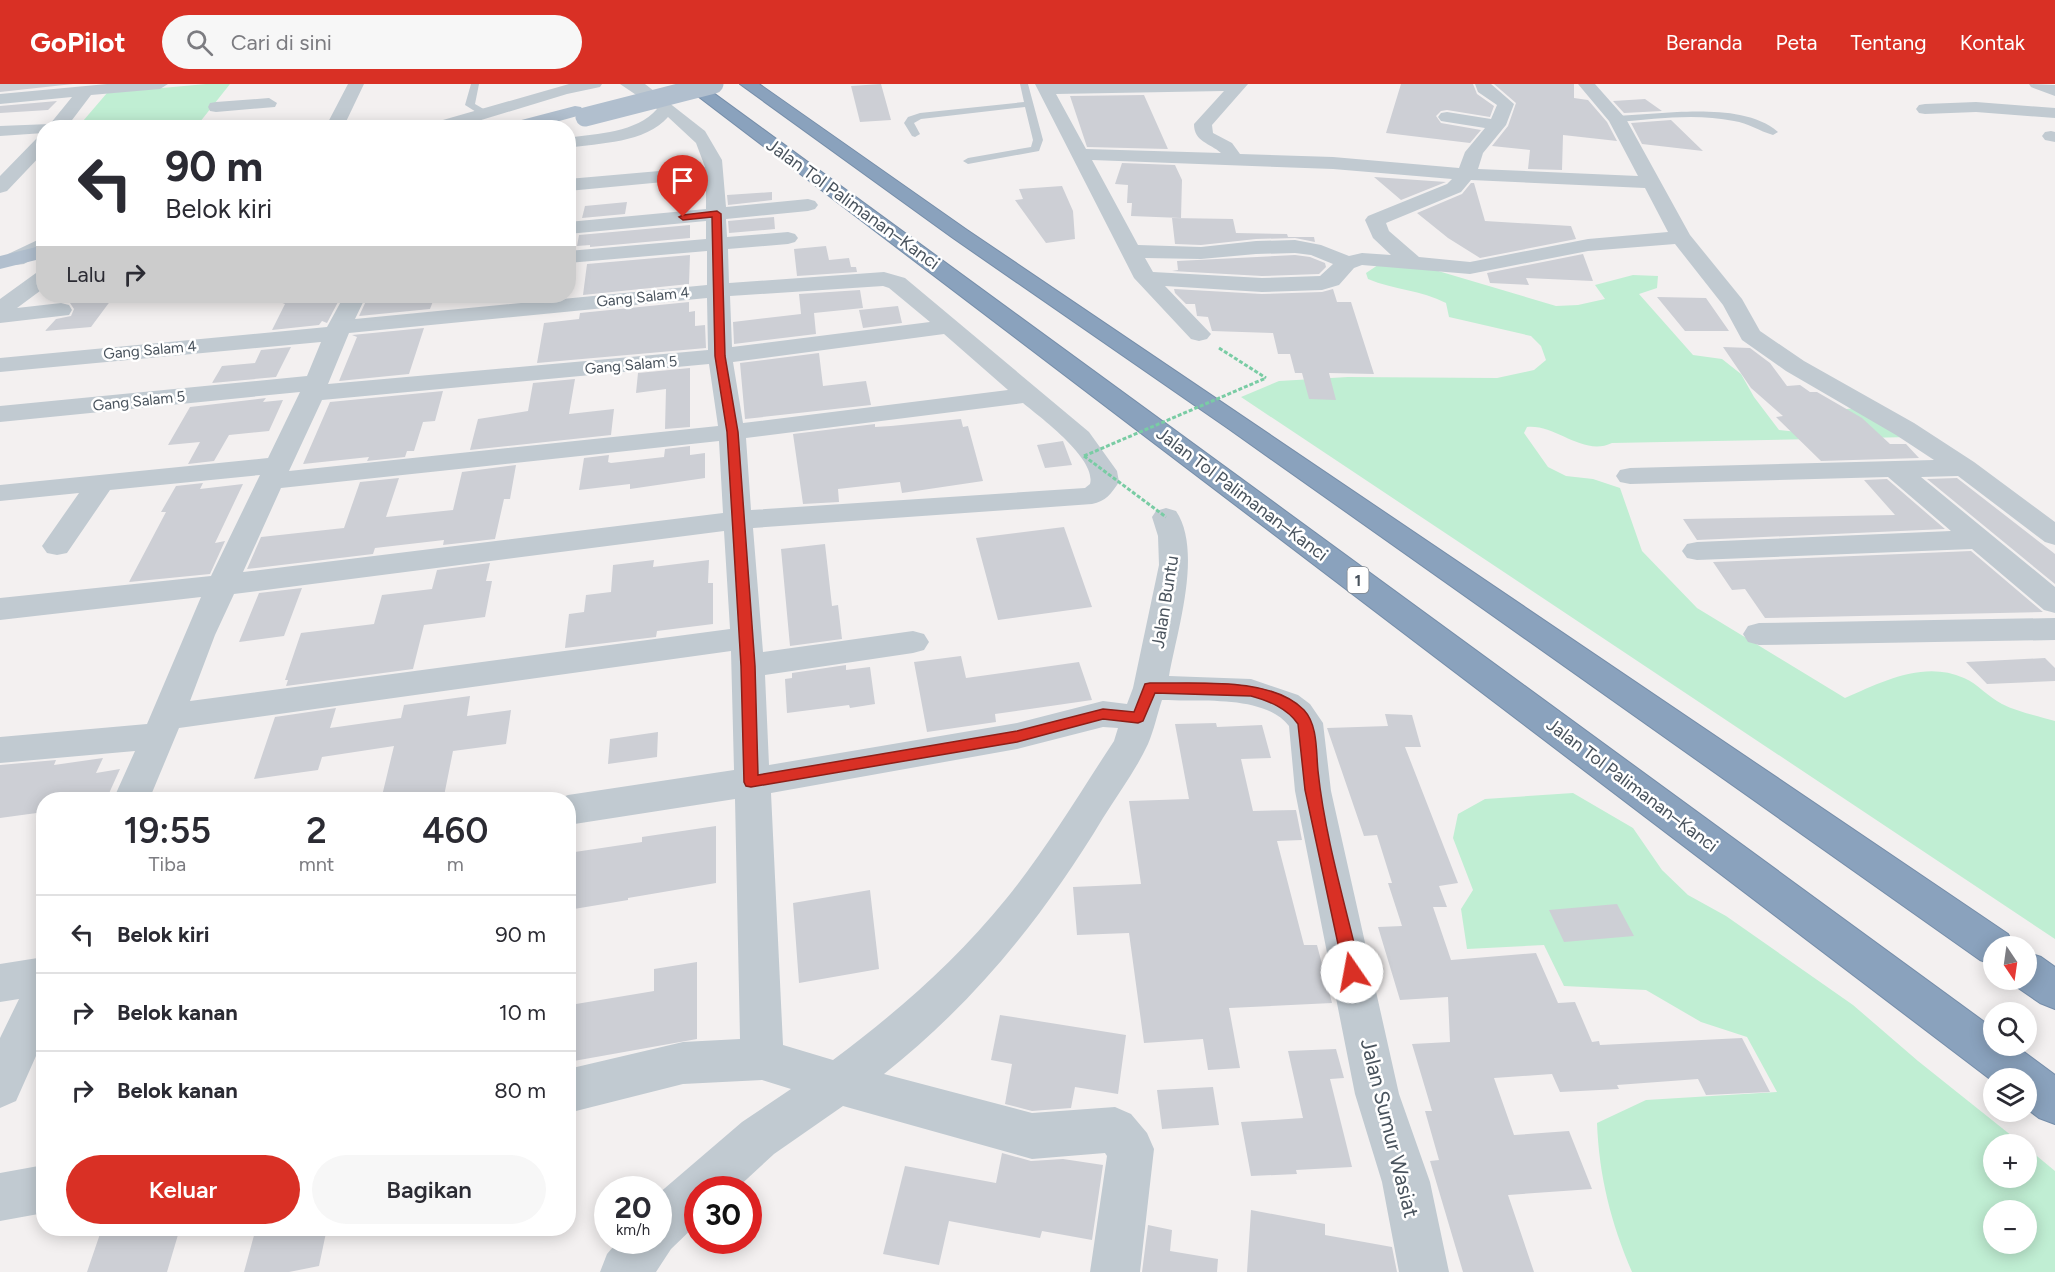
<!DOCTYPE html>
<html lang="id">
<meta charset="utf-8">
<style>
:root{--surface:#fff;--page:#f7f7f7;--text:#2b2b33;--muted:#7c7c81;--line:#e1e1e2;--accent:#d93025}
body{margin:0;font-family:Figtree,sans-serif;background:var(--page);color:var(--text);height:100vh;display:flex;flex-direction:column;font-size:22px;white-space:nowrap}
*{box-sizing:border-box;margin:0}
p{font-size:20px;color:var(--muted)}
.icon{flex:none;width:33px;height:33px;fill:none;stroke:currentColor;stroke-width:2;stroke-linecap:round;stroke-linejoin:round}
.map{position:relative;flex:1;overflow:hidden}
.details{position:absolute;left:36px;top:708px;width:540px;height:444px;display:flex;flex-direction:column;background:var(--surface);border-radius:24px;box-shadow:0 3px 15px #0003}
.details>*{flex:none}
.hud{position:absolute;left:36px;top:36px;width:540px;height:183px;border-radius:24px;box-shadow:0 3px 15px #0003;background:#fff;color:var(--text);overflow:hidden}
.needle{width:39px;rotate:167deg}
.buttons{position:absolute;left:1983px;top:852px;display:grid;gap:12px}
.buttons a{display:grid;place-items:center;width:54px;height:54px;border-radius:50%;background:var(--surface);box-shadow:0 3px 15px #0003;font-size:30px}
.speed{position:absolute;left:594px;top:1092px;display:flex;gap:12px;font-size:30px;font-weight:700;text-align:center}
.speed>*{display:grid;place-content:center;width:78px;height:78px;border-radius:50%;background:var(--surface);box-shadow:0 3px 15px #0003;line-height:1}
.speed small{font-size:15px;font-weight:400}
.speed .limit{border:9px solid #d22;background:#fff;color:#111}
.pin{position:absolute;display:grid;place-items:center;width:51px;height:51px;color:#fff;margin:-62px -26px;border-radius:50% 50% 50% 0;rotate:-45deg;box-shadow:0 0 6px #0007}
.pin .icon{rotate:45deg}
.me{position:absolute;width:66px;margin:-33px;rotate:348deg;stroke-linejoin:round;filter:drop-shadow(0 0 4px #0008)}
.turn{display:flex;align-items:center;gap:21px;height:126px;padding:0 30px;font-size:27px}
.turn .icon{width:78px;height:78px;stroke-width:2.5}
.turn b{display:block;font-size:42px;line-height:51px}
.then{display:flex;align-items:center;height:57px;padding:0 30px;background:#0003;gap:12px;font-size:22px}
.eta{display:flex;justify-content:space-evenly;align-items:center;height:102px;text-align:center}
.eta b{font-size:36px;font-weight:600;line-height:42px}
.action{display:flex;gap:12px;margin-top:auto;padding:12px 30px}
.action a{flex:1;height:69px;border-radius:36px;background:var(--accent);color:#fff;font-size:24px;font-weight:600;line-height:69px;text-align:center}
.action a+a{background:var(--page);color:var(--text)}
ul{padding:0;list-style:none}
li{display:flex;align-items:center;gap:18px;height:78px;padding:0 30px;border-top:2px solid var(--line)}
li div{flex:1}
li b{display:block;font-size:22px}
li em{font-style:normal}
header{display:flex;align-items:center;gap:36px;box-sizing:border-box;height:84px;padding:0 30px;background:var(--accent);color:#fff}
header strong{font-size:28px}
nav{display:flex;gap:33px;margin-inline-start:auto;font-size:21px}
.search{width:420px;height:54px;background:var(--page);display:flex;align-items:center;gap:15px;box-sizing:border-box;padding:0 21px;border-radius:33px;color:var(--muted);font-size:22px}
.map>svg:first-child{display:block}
.green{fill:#c0eed3;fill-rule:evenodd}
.building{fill:#cdcfd5}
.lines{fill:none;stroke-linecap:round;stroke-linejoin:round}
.highway-casing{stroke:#758da9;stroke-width:2}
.path{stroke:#79cca4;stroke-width:3;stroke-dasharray:4 2;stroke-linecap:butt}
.lane{fill:#c1cad1;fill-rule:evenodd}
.street{fill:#c1cad1;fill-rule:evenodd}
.primary{fill:#b1bfce;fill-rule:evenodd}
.highway{fill:#8aa2bd;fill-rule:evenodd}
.path-bridge{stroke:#79cca4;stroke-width:3;stroke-dasharray:4 2;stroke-linecap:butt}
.primary-bridge{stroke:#b1bfce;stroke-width:19}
.route{fill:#d93025;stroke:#8d1f18;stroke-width:1.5}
.labels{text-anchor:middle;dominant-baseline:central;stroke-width:5;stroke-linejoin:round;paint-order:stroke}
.far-street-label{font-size:15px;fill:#49535d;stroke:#fff}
.shield{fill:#fff;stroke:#80878e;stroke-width:1.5}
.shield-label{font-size:16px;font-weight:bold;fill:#49535d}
.street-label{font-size:18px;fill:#49535d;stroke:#fff}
.near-street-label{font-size:21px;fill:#49535d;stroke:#fff}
</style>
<header>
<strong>GoPilot</strong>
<div class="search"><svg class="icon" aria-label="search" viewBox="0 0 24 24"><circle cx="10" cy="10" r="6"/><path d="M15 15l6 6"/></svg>Cari di sini</div>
<nav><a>Beranda</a><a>Peta</a><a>Tentang</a><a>Kontak</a></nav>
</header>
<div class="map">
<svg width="2055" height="1188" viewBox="0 0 2055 1188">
<rect width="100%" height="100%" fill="#f3f0f0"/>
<path class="green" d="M206 0H230L196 43 77 44 107 9Z
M1378 181 1428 184 1556 222 1578 221 1605 215 1595 201 1633 191 1658 192 1657 204 1639 210 1693 271 1722 275 1741 290 1754 313 1779 346 1798 348 1799 331 1855 324 1911 353 1612 359C1583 373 1556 340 1527 343L1524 349 1548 383 1566 392 1593 395 1620 404 1642 467 1697 524 1845 614C1882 598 1924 576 1964 594 1978 600 1988 613 2002 620 2018 628 2038 632 2055 637V855L1241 313 1279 297 1348 293 1497 294 1534 286 1546 276 1541 262 1531 252 1449 233 1446 219C1421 206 1394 206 1368 195L1366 189Z
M1573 709 1633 744 1662 786 1688 811 1726 832 1853 921 1918 977 2022 1060H1994V1094H2026L2027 1064 2055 1087V1188H1632C1611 1139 1599 1092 1597 1039L1646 1016 1777 1008 1747 953 1701 938 1646 906 1564 902 1544 861 1467 865 1461 825 1473 806 1453 754 1458 730 1485 715ZM1994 1126H2026V1160H1994Z"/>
<path class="building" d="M0 0H73L0 8Z
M881 0 891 36 860 38 851 2Z
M1401 0H1473L1477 10 1494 22 1490 33 1447 26 1441 27 1436 32 1441 39 1481 46 1470 59 1386 49Z
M1494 0H1574V14L1588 16 1607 38 1617 57 1563 51 1562 86 1528 85 1530 66 1492 62 1508 42 1516 19Z
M1144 11 1168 65 1087 63 1070 12Z
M1645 15 1662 27 1624 29 1613 17Z
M57 17 48 26 0 29V22Z
M1671 36 1703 67 1642 60 1631 39Z
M1122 79 1175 81 1182 96 1181 134 1131 132 1132 119H1127L1128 101 1115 100Z
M1374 93 1446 98 1401 116Z
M1471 99H1474L1485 137 1571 142 1576 155 1480 174 1448 154 1417 129 1462 110Z
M1062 102 1073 127 1075 155 1046 159 1015 116 1023 115 1019 105Z
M772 108V116L728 121 727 111Z
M627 118 625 130 582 134 585 122Z
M774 133 775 145 729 149 728 137Z
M1172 134 1233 135 1236 149 1287 150 1288 153H1314L1315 158 1295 154 1256 155 1201 161 1175 160Z
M690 141V154L590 163V161L577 162 579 151Z
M826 162 829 176 849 174 851 183H856L857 188 797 192 794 165Z
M1583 170 1593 197 1526 194 1529 201 1490 199 1487 189Z
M690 171 689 200 583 211 587 180Z
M1295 171 1310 173 1325 179 1326 183 1319 190 1262 192 1172 187 1178 186 1177 177Z
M1174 205 1262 210 1322 208 1333 205 1337 218H1351L1374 290 1329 289 1336 316 1309 315 1302 289H1295L1290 270H1278L1273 249 1212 247 1208 233 1197 232 1195 220H1186L1175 209Z
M860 206 863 224 814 229 816 250 734 260 733 238 801 230 799 210Z
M77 212H114L91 243 45 247 56 235 71 232 74 225 70 219Z
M265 212H337L334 218H338L327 239 322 237 319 241 272 246 285 220Z
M407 212H435L430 225 359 232 367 215Z
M1657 213 1706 214 1729 247H1685Z
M689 218V228L695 227V242L705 241 706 264 537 279 544 239 579 235 580 229Z
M898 222 902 239 863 244 859 226Z
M424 244 409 290 339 297 357 253 352 251Z
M291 263 276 293 212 299 222 282 255 279 261 266Z
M1723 263 1750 264 1770 279 1787 302 1800 301 1810 308H1817L1862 334 1890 360H1906L1919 374 1821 377 1776 333 1783 332 1751 304Z
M819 269 823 302 866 297 871 321 745 335 740 279Z
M690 284V343L665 345 666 305 636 309 638 289Z
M575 295 569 330 614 325 611 351 470 366 478 335 528 327 533 299Z
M443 307 435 337 423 338 414 367H407L405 373 367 377 369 373 303 380 330 318Z
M266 314 263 318 283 316 269 347 229 351 214 377 188 380 200 358 168 361 190 323Z
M961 335 963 343 968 342 983 397 902 409 900 398 838 405 839 418 803 420 793 350 875 340V343L891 342Z
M1063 357 1072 381 1045 384 1037 361Z
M690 362V371L705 369V394L630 405V400L579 406 584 374 609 371 608 378 611 379 664 373 665 365Z
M516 381 510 415H504L495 455 443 461 444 456 375 464 373 470 247 485 261 453 344 444 360 398 399 394 386 433 453 426 462 388Z
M1957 394 2055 470V500L1927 395Z
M1887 395 1945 445 1697 456 1683 435 1895 431 1864 396Z
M203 399 200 405 243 400 215 459 225 457 210 490 129 498 166 428H161L176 402Z
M1064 443 1092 523 998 536 976 454Z
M825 460 832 522 838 521 842 555 790 562 781 465Z
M1971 467 2043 528 1765 534 1745 505 1732 506 1713 478Z
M654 476 653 483 709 476 708 499H713V540L657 547 656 553 565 564 569 530 584 528 586 511 611 508 613 481Z
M490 479 486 497H492L485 533 424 541 413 585 286 602 288 596H285L301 549 374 540 382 511 432 505 437 486Z
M302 504 284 552 239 558 259 509Z
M961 572 966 594 1079 578 1092 616 995 630 996 638 927 648 914 578Z
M2045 574 2055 584V597L1987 600 1966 578Z
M846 581V586L870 583 875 620 850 624 849 621 787 629 785 595 792 594V589Z
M470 612 467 632 511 626 506 660 453 667 444 712 423 716H381L394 662 322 673 318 686 254 695 275 633 336 624 330 644 401 634 404 621Z
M1385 630 1412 631 1421 663H1405L1458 799 1439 802 1447 823H1433L1451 876 1536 869 1558 919 1575 918 1592 958 1599 957 1600 961 1742 954 1770 1008 1706 1011 1698 995 1617 1001 1619 1005 1560 1008 1552 990 1494 994 1514 1051 1569 1047 1592 1105 1508 1111 1534 1188H1463L1430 1077 1439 1076 1425 1027H1432L1412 960 1450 958 1448 913 1400 916 1378 843 1402 842 1388 799H1392L1377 751 1364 752 1327 644 1388 642Z
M1216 639 1217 643 1262 641 1271 674 1241 675 1253 727 1296 726 1302 756 1277 757 1304 861H1317L1332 919 1229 924 1240 984 1208 986 1203 955 1144 959 1129 849 1077 851 1073 803 1141 800 1129 717 1189 715 1175 640Z
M658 648 657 673 608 680 610 655Z
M103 674 96 689 120 685 106 716H44V728L0 734V681L56 676 54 681Z
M716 742V799L628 814V816L568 826V769L642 758V753Z
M870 806 879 885 799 899 793 819Z
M1617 820 1634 852 1564 858 1549 826Z
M697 878V955L568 978 570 921 654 907V885Z
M1000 931 1126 951 1118 1010 1075 1003 1071 1024 1032 1027 1005 1020 1012 980 991 976Z
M1336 965 1344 994 1330 995 1352 1083 1296 1086 1297 1090 1251 1092 1241 1038 1303 1034 1288 967Z
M1213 1003 1219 1041 1162 1045 1157 1006Z
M1002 1069 1031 1077 1063 1075 1103 1081 1092 1156 1042 1147 1040 1154 949 1137 939 1181 883 1170 905 1082 996 1099Z
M1251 1126 1325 1140V1151L1392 1163 1397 1188H1247Z
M1148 1141 1172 1146 1170 1167 1218 1175 1217 1188H1142Z
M115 1144H180L167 1188H87L101 1147Z
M256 1144H327L319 1182 289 1188H244Z"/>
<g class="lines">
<defs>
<path id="highway" d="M682 0H701L1994 945V962H2016L2055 991V1040L2039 1034 2026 1024V994H1994V998Z
M740 0H759L967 146 2008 850 2014 862H1994V881L1980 876 1229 345 953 154Z
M2026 868 2041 873 2055 883V925L2040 919 2011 899 2010 896H2026Z"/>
</defs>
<use href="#highway" class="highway-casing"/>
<path class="path" d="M1219 264 1266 294"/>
<path class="lane" d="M471 0H479L475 20 487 27V31H481L465 21Z
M1020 0H1028L1043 56 1039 67 968 80 963 77 968 74 1031 63 1033 56 1025 23 921 35 914 39 920 50 915 53 912 52 904 39 908 33 920 29 1024 18Z
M1677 28C1708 27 1753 26 1778 48L1773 51C1759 47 1748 39 1734 37 1695 29 1656 35 1617 38L1612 35 1617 32Z"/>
<path class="street" d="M107 0H168L160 5 91 11 66 44H44V49L0 52V42L50 40 72 13 0 20V10Z
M348 0H364L343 44H325Z
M569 0H602L600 3 567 10 455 44H427L429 40Z
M620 0H645L705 47 722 76 726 123 808 115 815 117 818 121 815 125 808 127 726 135 727 153 788 148 795 150 798 154 795 158 788 160 728 165 729 199 884 188 905 194 1089 348 1117 387 1119 398C1111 410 1106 417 1092 420L753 444 763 568 913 547 924 550 929 558 924 566 913 569 765 591 769 681 1017 639 1103 617 1127 620 1133 604 1159 481 1158 452 1152 433 1156 427 1166 424 1176 427C1203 467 1177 547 1169 592L1251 595 1298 611 1310 620 1323 639 1331 707 1399 1010 1430 1098 1449 1188H1399L1382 1098 1355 1010 1295 707 1289 642C1264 610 1199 618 1162 616 1157 631 1154 646 1148 660 1136 686 1118 710 1103 734 1044 832 974 919 884 990L1032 1029 1115 1023 1131 1030 1147 1049 1154 1065 1140 1188H1090L1107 1072 1105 1069 1032 1075 843 1022 774 1070 735 1106H698V1139L671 1165 656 1188H600L607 1170 619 1156H658V1110L742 1038 791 1005 762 996 683 1000 568 1029V985L683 958 740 955 735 715 568 741V716H555L568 711 734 686 731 567 179 644 149 716H113L135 667 0 679V653L147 640 201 513 0 536V514L211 492 260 391 110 406 67 469 57 471 47 469 42 462 79 409 0 417V401L268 374 300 308 0 338V322L307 292 321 258 0 288V274L327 243 344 212H366L355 235 707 201V167L568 179V167L706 155V137L568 150V138L706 125V94L568 107V95L705 83 696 59 668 33C646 59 599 59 568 64V54C598 49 636 49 657 25ZM883 202 889 204 930 238 732 263 730 212ZM707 214 708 266 328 300 349 249ZM944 250 1008 306 743 339 733 278ZM709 280 718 342 289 387 322 316ZM1023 319C1041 334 1097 375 1090 400L1085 404 751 426 746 354ZM719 357 723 429 243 488 281 404ZM724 447 730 545 190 617 215 551 234 510ZM1103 643 1118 644 1114 657C1079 710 1046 766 1006 815 955 878 897 928 833 976L783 961 771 709 1017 665Z
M1035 0H1248L1212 41 1213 49 1232 59 1240 70 1333 73 1459 84 1465 68 1485 44 1447 38 1441 37 1438 33 1441 29 1447 28 1491 35 1497 21 1478 8 1475 0H1491L1514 20 1506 41 1483 69 1478 85 1638 92 1609 37 1578 0H1595L1626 35 1690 151 1742 215 1760 247 1804 277 1914 339 1974 378 2055 438V461L2045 458 1958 392 1921 393 2055 503V529L2044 526 1972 465 1697 476 1687 474 1682 467 1687 460 1697 458 1951 447 1888 393 1630 400 1620 398 1616 392 1620 386 1630 384 1934 376 1896 351 1786 287 1742 256 1723 221 1675 160 1588 167 1470 190 1362 181 1354 184 1339 201 1322 206 1262 208 1165 202 1211 250 1207 255 1199 257 1191 255 1134 194ZM1224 7 1194 40C1194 58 1210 59 1221 69L1086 65 1056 10ZM1092 76 1333 85 1452 95 1447 100 1368 132 1365 136 1373 154 1391 171 1362 169 1349 172 1321 161 1295 156 1256 157 1201 163 1138 161ZM1471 96 1645 104 1668 148 1588 155 1470 178 1419 173 1389 147 1386 139 1461 108ZM1295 169 1311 171 1333 180 1320 192 1262 194 1153 188 1145 174 1201 175 1256 170Z
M2029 0 2055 1V12L2031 3Z
M269 14 277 19 275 23 216 28 210 27 208 23 210 19 216 18Z
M1976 18 2055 24V34L1976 28 1925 30 1919 29 1916 25 1919 21 1925 20Z
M2051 47 2055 48V58L2045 56 2042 52 2045 48Z
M44 52V68L7 107 0 109V92L38 53Z
M44 153V168L24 180 16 181 8 180 5 175 8 170Z
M44 188V204L17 224 61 219 69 221 72 226 69 231 0 239V215L36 189Z
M2055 534V556L1759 561 1748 558 1743 550 1748 542 1759 539Z
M44 873V954L16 1017 0 1024V954L19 915 0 918V880Z
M44 1081V1129L0 1137V1089Z"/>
<path class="primary" d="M575 22 581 23 584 27 581 31 534 44H504L506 40Z
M44 161V174L0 185V172Z"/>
<use href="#highway" class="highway"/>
<path class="path-bridge" d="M1084 372 1266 294
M1084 372 1166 433"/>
<path class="primary-bridge" d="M585 33 714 0"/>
</g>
<path class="route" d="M717 127 721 130 725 272 738 348 755 582 758 691 1017 647 1103 625 1134 628 1145 600 1150 599C1195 600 1271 592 1304 626 1318 641 1316 668 1318 687 1325 754 1346 823 1361 888L1358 894 1352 896 1346 894 1344 888 1305 706 1298 640C1287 624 1269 617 1251 612L1155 609 1143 637 1138 639 1103 635 1017 658 751 703 746 702 744 698 741 582 727 348 715 272 712 133 683 136 679 133 683 131Z"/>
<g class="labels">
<g class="far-street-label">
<text transform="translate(643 213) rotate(-6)">Gang Salam 4</text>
<text transform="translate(150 266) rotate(-5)">Gang Salam 4</text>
<text transform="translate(631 281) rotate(-5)">Gang Salam 5</text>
<text transform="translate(139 317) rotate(-6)">Gang Salam 5</text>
</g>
<rect class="shield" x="1347.5" y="483" width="21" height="26" rx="4.5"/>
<g class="shield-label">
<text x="1358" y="496">1</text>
</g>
<g class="street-label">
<text transform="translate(853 120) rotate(36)">Jalan Tol Palimanan–Kanci</text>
<text transform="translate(1242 410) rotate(37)">Jalan Tol Palimanan–Kanci</text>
<text transform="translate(1165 518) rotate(-81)">Jalan Buntu</text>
<text transform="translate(1632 701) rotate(37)">Jalan Tol Palimanan–Kanci</text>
</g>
<g class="near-street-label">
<text transform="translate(1390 1044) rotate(76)">Jalan Sumur Wasiat</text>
</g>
</g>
</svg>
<div class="buttons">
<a><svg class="needle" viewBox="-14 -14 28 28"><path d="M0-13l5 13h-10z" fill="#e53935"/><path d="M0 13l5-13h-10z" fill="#7c7c81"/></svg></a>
<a><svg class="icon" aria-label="search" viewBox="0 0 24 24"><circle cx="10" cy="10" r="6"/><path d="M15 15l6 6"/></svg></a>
<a><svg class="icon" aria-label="layers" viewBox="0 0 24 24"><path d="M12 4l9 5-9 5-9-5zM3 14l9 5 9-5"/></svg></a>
<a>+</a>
<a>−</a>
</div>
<div class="speed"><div>20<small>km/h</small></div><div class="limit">30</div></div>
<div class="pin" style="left:683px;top:133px;background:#d93025"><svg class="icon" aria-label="arrive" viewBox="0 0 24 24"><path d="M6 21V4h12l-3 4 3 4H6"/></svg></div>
<svg class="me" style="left:1352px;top:888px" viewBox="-20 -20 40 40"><circle r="19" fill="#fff"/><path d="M0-13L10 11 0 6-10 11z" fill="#d93025"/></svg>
<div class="hud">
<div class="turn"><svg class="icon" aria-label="left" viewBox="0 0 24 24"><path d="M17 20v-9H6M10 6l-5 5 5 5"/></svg><div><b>90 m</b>Belok kiri</div></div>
<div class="then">Lalu<svg class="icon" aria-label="right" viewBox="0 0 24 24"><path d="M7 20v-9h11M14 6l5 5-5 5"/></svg></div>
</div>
<section class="details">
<div class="eta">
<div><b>19:55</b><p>Tiba</p></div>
<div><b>2</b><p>mnt</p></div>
<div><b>460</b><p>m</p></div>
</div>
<ul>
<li><svg class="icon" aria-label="left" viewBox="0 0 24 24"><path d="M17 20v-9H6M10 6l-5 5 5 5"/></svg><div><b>Belok kiri</b></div><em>90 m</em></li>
<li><svg class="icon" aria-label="right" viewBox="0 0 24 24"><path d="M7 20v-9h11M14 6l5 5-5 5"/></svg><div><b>Belok kanan</b></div><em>10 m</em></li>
<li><svg class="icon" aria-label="right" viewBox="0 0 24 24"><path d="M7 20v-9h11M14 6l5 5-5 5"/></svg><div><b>Belok kanan</b></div><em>80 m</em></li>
</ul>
<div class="action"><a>Keluar</a><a>Bagikan</a></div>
</section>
</div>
